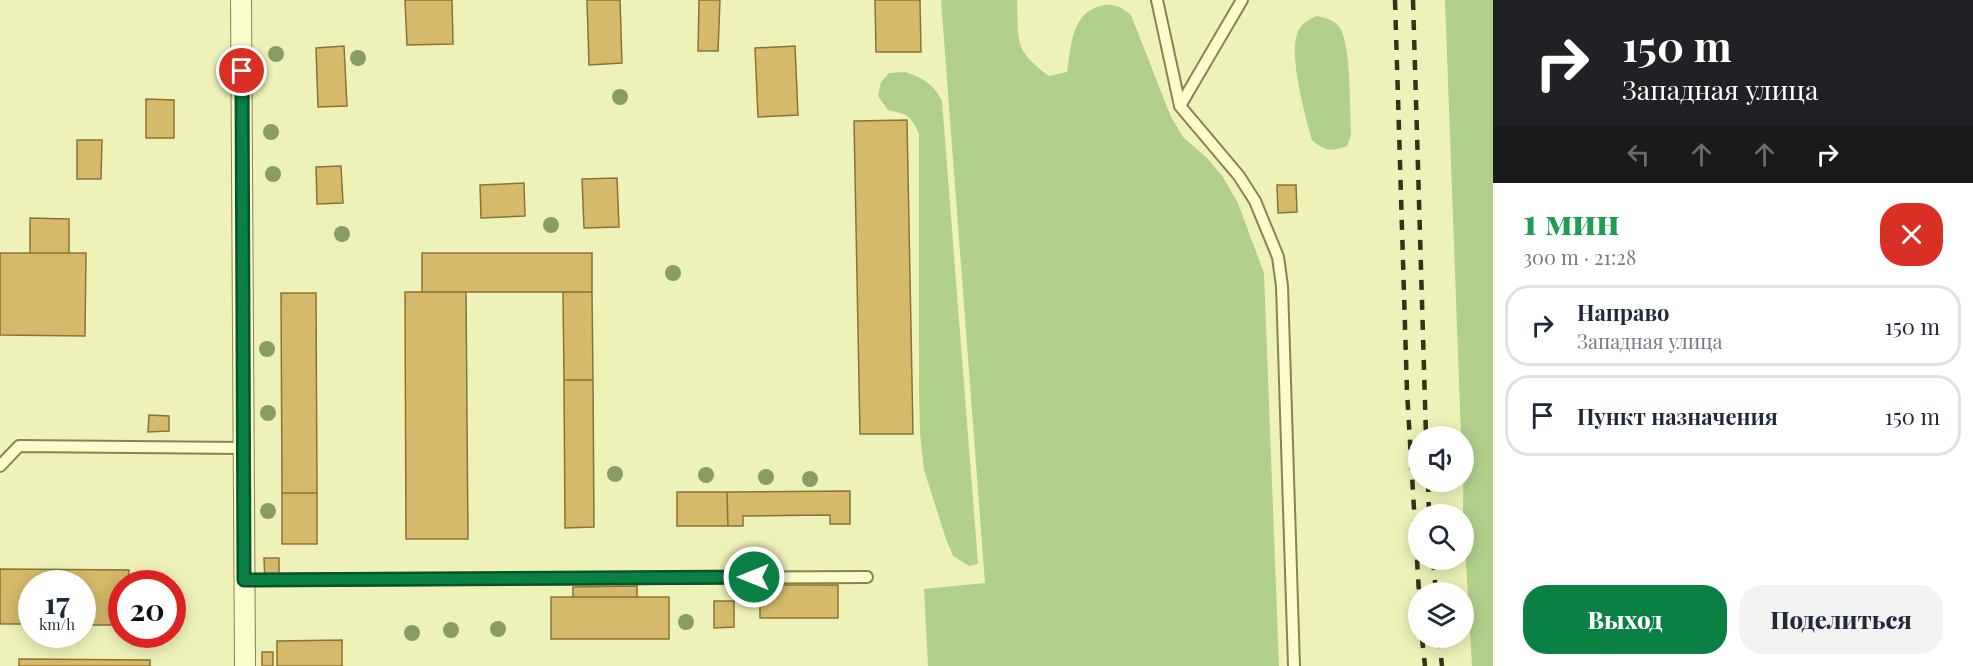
<!DOCTYPE html>
<html lang="ru">
<meta charset="utf-8">
<style>
:root{--surface:#fff;--page:#f2f2f3;--text:#1f2937;--muted:#747a83;--line:#e0e1e3;--accent:#0b8043}
body{margin:0;font-family:"Playfair Display",serif;background:var(--page);color:var(--text);height:100vh;display:flex;flex-direction:column;font-size:22px;white-space:nowrap}
*{box-sizing:border-box;margin:0}
p{font-size:20px;color:var(--muted)}
.icon{flex:none;width:33px;height:33px;fill:none;stroke:currentColor;stroke-width:2;stroke-linecap:round;stroke-linejoin:round}
.map{position:relative;flex:1;overflow:hidden}
.details{display:flex;flex-direction:column;background:var(--surface);width:480px}
.details>*{flex:none}
.top-card{background:#202124;color:#fff;overflow:hidden}
.tools{position:absolute;left:1408px;top:426px;display:grid;gap:12px}
.tools a{display:grid;place-items:center;width:66px;height:66px;border-radius:50%;background:var(--surface);box-shadow:0 3px 15px #0003;font-size:30px}
.speed{position:absolute;left:18px;top:570px;display:flex;gap:12px;font-size:30px;font-weight:700;text-align:center}
.speed>*{display:grid;place-content:center;width:78px;height:78px;border-radius:50%;background:var(--surface);box-shadow:0 3px 15px #0003;line-height:1}
.speed small{font-size:15px;font-weight:400}
.speed .limit{border:9px solid #d22;background:#fff;color:#111}
.pin{position:absolute;display:grid;place-items:center;width:51px;height:51px;color:#fff;margin:-26px;border:3px solid #fff;border-radius:50%;box-shadow:0 2px 6px #0007}
.me{position:absolute;width:66px;margin:-33px;rotate:270deg;stroke-linejoin:round;filter:drop-shadow(0 0 4px #0008)}
.turn{display:flex;align-items:center;gap:21px;height:126px;padding:0 30px;font-size:27px}
.turn .icon{width:78px;height:78px;stroke-width:2.5}
.turn b{display:block;font-size:42px;line-height:51px}
.lanes{display:flex;align-items:center;height:57px;padding:0 30px;background:#0003;justify-content:center;gap:30px;direction:ltr}
.lanes .off{opacity:.35}
.round{display:grid;place-items:center;flex:none;width:63px;height:63px;border-radius:24px;background:var(--page)}
.overview{display:flex;align-items:center;justify-content:space-between;height:102px;padding:0 30px}
h1{font-size:36px;font-weight:800;line-height:45px;color:#1e9e55}
.button{display:flex;gap:12px;margin-top:auto;padding:12px 30px}
.button a{flex:1;height:69px;border-radius:24px;background:var(--accent);color:#fff;font-size:24px;font-weight:800;line-height:69px;text-align:center}
.button a+a{background:var(--page);color:var(--text)}
ul{padding:0;list-style:none}
li{display:flex;align-items:center;gap:18px;height:81px;margin:0 12px 9px;padding:0 18px;border:3px solid var(--line);border-radius:24px}
li div{flex:1}
li b{display:block;font-size:22px}
li em{font-style:normal}
main{display:flex;flex:1;min-height:0}
.map>svg:first-child{display:block}
.green{fill:#b1d08c}
.building{fill:#d4ba6a;stroke:#8a7435;stroke-width:1.5}
.lines{fill:none;stroke-linecap:round;stroke-linejoin:round}
.lane-casing{stroke:#898252;stroke-width:14}
.street-casing{stroke:#898252;stroke-width:22}
.lane{stroke:#fafccb;stroke-width:10}
.street{stroke:#fafccb;stroke-width:20}
.rail{stroke:#363119;stroke-width:4.5;stroke-dasharray:10 10;stroke-linecap:butt}
.tree{fill:#889c63}
.route-casing{stroke:#07532c;stroke-width:15}
.route{stroke:#0b8043;stroke-width:10}
</style>
<main>
<div class="map">
<svg width="1493" height="666" viewBox="0 0 1493 666">
<rect width="100%" height="100%" fill="#eff2b8"/>
<path class="green" d="M941 0H1017C1019 42 1013 49 1049 76L1067 72C1071 48 1071 16 1097 7 1112 2 1120 6 1131 15L1171 117 1183 137 1207 158 1223 177 1238 203 1264 273 1279 666H928L924 589 985 583Z
M1445 0H1493V666H1472L1463 511 1464 436H1461Z
M1317 16C1327 18 1336 20 1341 30 1351 49 1350 110 1351 135L1347 146C1332 152 1324 151 1312 140 1305 116 1289 57 1297 34 1300 24 1308 20 1317 16Z
M905 72C923 78 934 84 942 101L978 564 969 566 953 556 946 539 924 470 920 433 919 393V134C911 115 907 114 888 110L878 96 881 82 889 73Z"/>
<path class="building" d="M405 0H452L453 44 407 45Z
M587 0H620L622 63 589 65Z
M699 0H720L718 51H698Z
M875 0H920L921 52H876Z
M344 46 347 106 318 107 316 48Z
M795 46 798 115 758 117 755 48Z
M146 99 174 100V138H146Z
M907 120 913 434H860L854 121Z
M77 140H102L101 179H77Z
M341 166 343 203 317 204 316 167Z
M617 178 619 227 584 228 582 179Z
M524 183 525 216 481 218 480 185Z
M1277 185H1296L1297 212 1278 213Z
M30 218 69 219V253H30Z
M0 253H86L85 336 0 335Z
M422 253H592V292H422Z
M405 292H466L468 539H406Z
M563 292H592L593 380H564Z
M281 293H316L317 493H282Z
M564 380H593L594 527 565 528Z
M149 415 169 416V431L148 432Z
M850 491V524H830V515L743 516V526H728L727 492Z
M677 492H727L728 526H677Z
M282 493H317V544H282Z
M264 558H279V583H265Z
M0 569 129 570 128 584H122V625H82V584H32V624H0Z
M760 585H838V618H760Z
M637 586V597H573V587Z
M551 597H669V639H551Z
M714 601H734V627L714 628Z
M342 640V666H277V641Z
M262 652H273V666H262Z
M19 659 150 660V666H19Z"/>
<g class="lines">
<defs>
<path id="lane" d="M1157 0 1180 106 1239 176 1255 201 1278 257 1282 286 1294 666
M1180 106 1242 0
M0 466 19 446 243 448
M245 580 867 577"/>
<path id="street" d="M241 0 245 666"/>
</defs>
<use href="#lane" class="lane-casing"/>
<use href="#street" class="street-casing"/>
<use href="#lane" class="lane"/>
<use href="#street" class="street"/>
<path class="rail" d="M1395 0 1407 391 1419 593
M1413 0 1426 436
M1428 482 1429 514
M1433 560 1436 592
M1422 638 1425 666
M1439 638 1442 666"/>
</g>
<g class="tree">
<circle cx="276" cy="54" r="8"/>
<circle cx="358" cy="58" r="8"/>
<circle cx="620" cy="97" r="8"/>
<circle cx="271" cy="132" r="8"/>
<circle cx="273" cy="174" r="8"/>
<circle cx="551" cy="225" r="8"/>
<circle cx="342" cy="234" r="8"/>
<circle cx="673" cy="273" r="8"/>
<circle cx="267" cy="349" r="8"/>
<circle cx="268" cy="413" r="8"/>
<circle cx="615" cy="474" r="8"/>
<circle cx="706" cy="475" r="8"/>
<circle cx="766" cy="477" r="8"/>
<circle cx="810" cy="479" r="8"/>
<circle cx="268" cy="511" r="8"/>
<circle cx="686" cy="622" r="8"/>
<circle cx="498" cy="629" r="8"/>
<circle cx="451" cy="630" r="8"/>
<circle cx="412" cy="633" r="8"/>
</g>
<g class="lines">
<defs>
<path id="route" d="M242 71 244 580 754 577"/>
</defs>
<use href="#route" class="route-casing"/>
<use href="#route" class="route"/>
</g>
</svg>
<div class="tools">
<a><svg class="icon" aria-label="sound" viewBox="0 0 24 24"><path d="M4 9h4l5-4v14l-5-4H4zM17 9q2 3 0 6"/></svg></a>
<a><svg class="icon" aria-label="search" viewBox="0 0 24 24"><circle cx="10" cy="10" r="6"/><path d="M15 15l6 6"/></svg></a>
<a><svg class="icon" aria-label="layers" viewBox="0 0 24 24"><path d="M12 4l9 5-9 5-9-5zM3 14l9 5 9-5"/></svg></a>
</div>
<div class="speed"><div>17<small>km/h</small></div><div class="limit">20</div></div>
<div class="pin" style="left:242px;top:71px;background:#d93025"><svg class="icon" aria-label="arrive" viewBox="0 0 24 24"><path d="M6 21V4h12l-3 4 3 4H6"/></svg></div>
<svg class="me" style="left:754px;top:577px" viewBox="-20 -20 40 40"><circle r="17" fill="#0b8043" stroke="#fff" stroke-width="3"/><path d="M0-11L8 9 0 5-8 9z" fill="#fff"/></svg>
</div>
<section class="details">
<div class="top-card">
<div class="turn"><svg class="icon" aria-label="right" viewBox="0 0 24 24"><path d="M7 20v-9h11M14 6l5 5-5 5"/></svg><div><b>150 m</b>Западная улица</div></div>
<div class="lanes"><svg class="icon off" aria-label="left" viewBox="0 0 24 24"><path d="M17 20v-9H6M10 6l-5 5 5 5"/></svg><svg class="icon off" aria-label="ahead" viewBox="0 0 24 24"><path d="M12 20V5M6 11l6-6 6 6"/></svg><svg class="icon off" aria-label="ahead" viewBox="0 0 24 24"><path d="M12 20V5M6 11l6-6 6 6"/></svg><svg class="icon" aria-label="right" viewBox="0 0 24 24"><path d="M7 20v-9h11M14 6l5 5-5 5"/></svg></div>
</div>
<div class="overview"><div><h1>1 мин</h1><p>300 m · 21:28</p></div><a class="round" style="background:#d93025;color:#fff"><svg class="icon" aria-label="close" viewBox="0 0 24 24"><path d="M6 6l12 12M18 6L6 18"/></svg></a></div>
<ul>
<li><svg class="icon" aria-label="right" viewBox="0 0 24 24"><path d="M7 20v-9h11M14 6l5 5-5 5"/></svg><div><b>Направо</b><p>Западная улица</p></div><em>150 m</em></li>
<li><svg class="icon" aria-label="arrive" viewBox="0 0 24 24"><path d="M6 21V4h12l-3 4 3 4H6"/></svg><div><b>Пункт назначения</b></div><em>150 m</em></li>
</ul>
<div class="button"><a>Выход</a><a>Поделиться</a></div>
</section>
</main>
